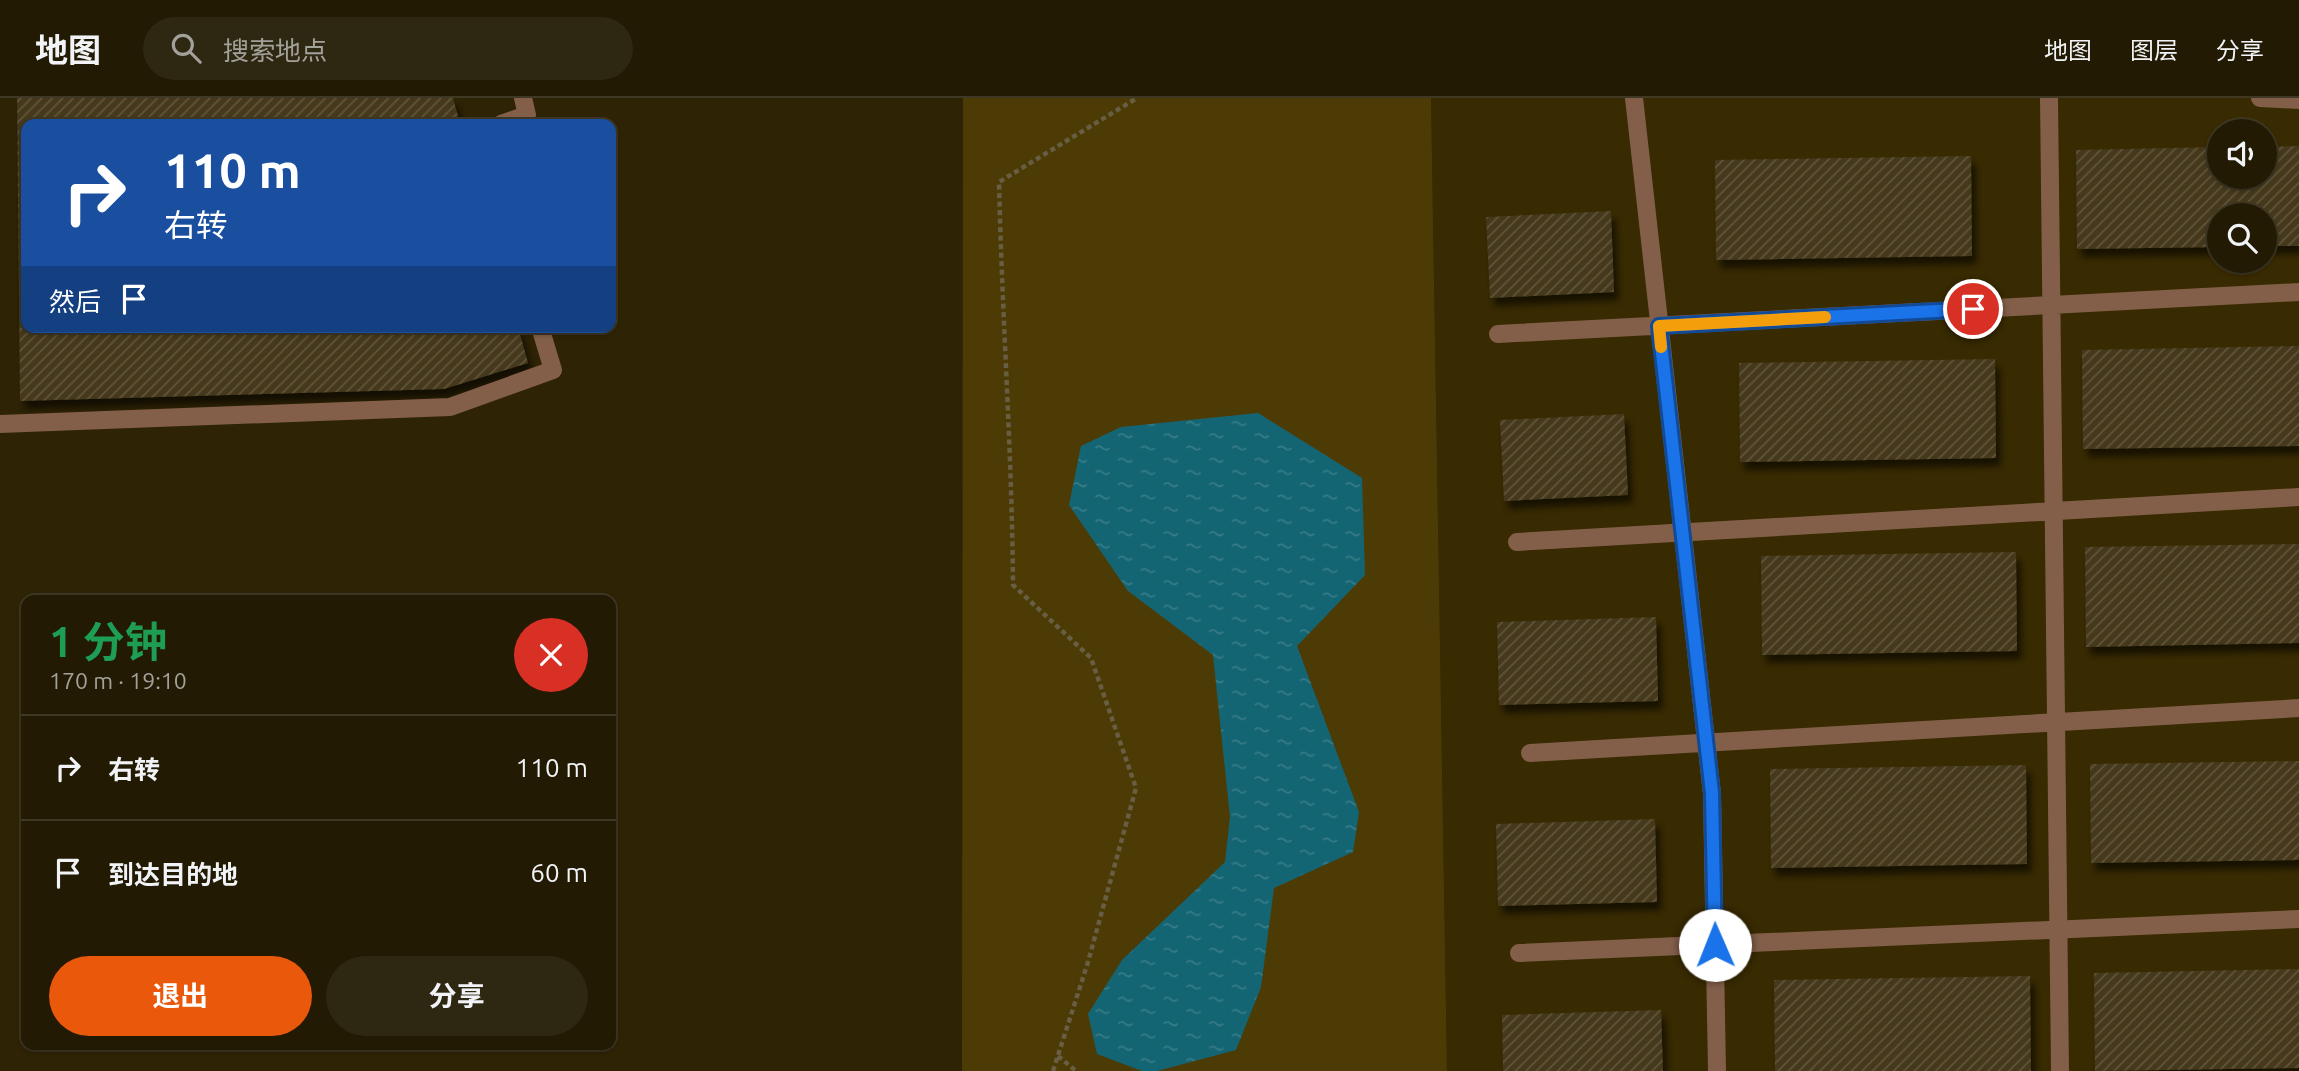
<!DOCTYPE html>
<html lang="zh">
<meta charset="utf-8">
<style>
:root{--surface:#221a03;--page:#2e2712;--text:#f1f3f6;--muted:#a2a19a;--line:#3f3825;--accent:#ea580c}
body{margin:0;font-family:Ubuntu,"Noto Sans SC",sans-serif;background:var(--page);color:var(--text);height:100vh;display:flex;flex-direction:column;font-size:26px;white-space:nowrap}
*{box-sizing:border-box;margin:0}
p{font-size:23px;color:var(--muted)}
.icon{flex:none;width:38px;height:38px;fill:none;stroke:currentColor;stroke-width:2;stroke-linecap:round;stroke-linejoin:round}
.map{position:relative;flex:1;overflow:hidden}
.sheet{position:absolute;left:21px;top:497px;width:595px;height:455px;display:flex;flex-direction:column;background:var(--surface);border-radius:14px;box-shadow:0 2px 5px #0004,0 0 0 2px var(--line)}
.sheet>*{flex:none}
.hud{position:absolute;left:21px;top:21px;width:595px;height:214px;border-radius:14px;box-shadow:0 2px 5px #0004,0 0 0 2px var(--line);background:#1a4fa0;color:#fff;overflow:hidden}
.tools{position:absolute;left:2207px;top:21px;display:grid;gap:14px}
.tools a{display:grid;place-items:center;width:70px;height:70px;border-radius:50%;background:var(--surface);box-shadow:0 2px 5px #0004,0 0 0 2px var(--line);font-size:35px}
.pin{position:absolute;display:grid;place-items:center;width:60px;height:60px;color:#fff;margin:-30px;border:4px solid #fff;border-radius:50%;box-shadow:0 2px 7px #0007}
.me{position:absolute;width:77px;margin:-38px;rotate:359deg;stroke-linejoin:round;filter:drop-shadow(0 0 5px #0008)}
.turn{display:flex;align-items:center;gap:24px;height:147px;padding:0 28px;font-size:32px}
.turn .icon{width:91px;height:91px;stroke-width:2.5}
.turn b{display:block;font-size:49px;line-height:60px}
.then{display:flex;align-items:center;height:66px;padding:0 28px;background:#0003;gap:14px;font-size:26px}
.round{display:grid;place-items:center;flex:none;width:74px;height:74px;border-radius:37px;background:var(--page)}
.head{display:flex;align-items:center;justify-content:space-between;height:119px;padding:0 28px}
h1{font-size:42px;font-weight:700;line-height:52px;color:#1e9e55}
.cta{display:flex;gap:14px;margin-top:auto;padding:14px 28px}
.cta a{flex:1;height:80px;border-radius:42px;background:var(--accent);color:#fff;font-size:28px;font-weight:700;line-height:80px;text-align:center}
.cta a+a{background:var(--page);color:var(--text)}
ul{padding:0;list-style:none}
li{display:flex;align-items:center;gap:21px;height:105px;padding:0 28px;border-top:2px solid var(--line)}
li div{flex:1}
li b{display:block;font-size:26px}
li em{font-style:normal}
header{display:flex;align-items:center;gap:42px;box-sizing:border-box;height:98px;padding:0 35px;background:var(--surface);border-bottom:2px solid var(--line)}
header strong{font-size:33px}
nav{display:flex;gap:38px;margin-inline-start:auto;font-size:24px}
.search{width:490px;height:63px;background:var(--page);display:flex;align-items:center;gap:18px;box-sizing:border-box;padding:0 24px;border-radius:38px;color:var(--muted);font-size:26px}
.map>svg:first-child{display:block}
.built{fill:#382a01;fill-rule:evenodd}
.green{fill:#4c3b05}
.water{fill:url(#water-ripples)}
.building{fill:url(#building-hatch);filter:url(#shadow)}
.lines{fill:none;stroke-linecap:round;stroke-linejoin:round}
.path{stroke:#685e43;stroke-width:4.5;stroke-dasharray:5 3.5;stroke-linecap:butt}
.minor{stroke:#835f4a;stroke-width:18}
.route-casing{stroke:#114b97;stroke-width:18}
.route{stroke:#1a73e8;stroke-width:12}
.slow{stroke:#f59e0b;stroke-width:12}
</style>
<header>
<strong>地图</strong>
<div class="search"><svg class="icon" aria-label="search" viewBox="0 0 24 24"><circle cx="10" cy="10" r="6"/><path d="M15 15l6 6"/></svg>搜索地点</div>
<nav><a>地图</a><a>图层</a><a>分享</a></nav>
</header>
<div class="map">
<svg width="2299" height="973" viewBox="0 0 2299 973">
<defs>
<pattern id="water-ripples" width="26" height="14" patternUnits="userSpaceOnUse" patternTransform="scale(1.75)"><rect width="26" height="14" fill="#146574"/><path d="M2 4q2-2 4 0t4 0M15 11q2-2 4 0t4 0" fill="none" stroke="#367b87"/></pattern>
<pattern id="building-hatch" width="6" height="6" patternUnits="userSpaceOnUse" patternTransform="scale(1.75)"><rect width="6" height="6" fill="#44391a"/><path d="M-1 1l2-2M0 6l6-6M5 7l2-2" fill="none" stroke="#5f553a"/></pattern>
<filter id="shadow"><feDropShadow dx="4.5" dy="8" stdDeviation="3.5" flood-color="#0009"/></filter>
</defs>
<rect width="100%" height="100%" fill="#2e2304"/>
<path class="built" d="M1431 0H2299V973H1447ZM2219 33H2264V79H2219ZM2219 117H2264V163H2219Z"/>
<path class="green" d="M963 0H1431L1447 973H962Z"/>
<path class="water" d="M1258 315 1362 380 1365 477 1297 548 1359 714 1353 754 1274 790 1261 889 1236 952 1157 973H1142L1097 956 1088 916 1122 862 1225 764 1230 719 1213 557 1128 493 1069 407 1081 348 1121 329Z"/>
<path class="building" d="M17 0H453L460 26H26V229H518L528 265 444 291 20 303Z
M2299 48V148H2264V117H2219V149L2077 151 2076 52 2219 49V79H2264V49Z
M1971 58 1972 158 1716 162 1715 62Z
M1611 113 1614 194 1490 200 1486 119Z
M2299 248V348L2083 351 2082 252Z
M1995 261 1996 360 1740 364 1739 265Z
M1624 316 1628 397 1504 403 1500 322Z
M2299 446V545L2086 549 2085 449Z
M2016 454 2017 553 1762 557 1761 458Z
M1656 519 1658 603 1499 607 1497 524Z
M2299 663V762L2091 765 2090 666Z
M2026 667 2027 766 1771 770 1770 671Z
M1655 721 1657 804 1498 808 1496 726Z
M2299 871V970L2095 973 2094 875Z
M2030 878 2031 973H1775L1774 882Z
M1661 912 1663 973H1503L1502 917Z"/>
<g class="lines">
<path class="path" d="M1058 958 1076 973
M1053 973 1088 864 1136 690 1091 560 1013 487C1012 353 1002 219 999 84L1137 0"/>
<path class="minor" d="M1634 0 1712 696 1717 973
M2049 0 2060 973
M2260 0 2299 2
M501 26 527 17 523 0
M1498 236 2299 194
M0 326 450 309 553 272 540 229
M1517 444 2299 399
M1530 655 2299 610
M1519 855 2299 821"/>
</g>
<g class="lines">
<defs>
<path id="route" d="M1715 847 1712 695 1659 228 1973 211"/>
</defs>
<use href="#route" class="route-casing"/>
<use href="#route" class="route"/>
<path class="slow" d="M1661 249 1659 228 1825 219"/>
</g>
</svg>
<div class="tools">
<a><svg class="icon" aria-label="sound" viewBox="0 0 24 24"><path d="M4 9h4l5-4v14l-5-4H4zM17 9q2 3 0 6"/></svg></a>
<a><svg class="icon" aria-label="search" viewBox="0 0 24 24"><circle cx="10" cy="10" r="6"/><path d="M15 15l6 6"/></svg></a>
</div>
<div class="pin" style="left:1973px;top:211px;background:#d93025"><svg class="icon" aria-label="arrive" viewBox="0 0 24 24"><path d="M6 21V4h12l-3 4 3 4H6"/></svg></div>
<svg class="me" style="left:1715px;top:847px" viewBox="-20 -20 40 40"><circle r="19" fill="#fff"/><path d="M0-13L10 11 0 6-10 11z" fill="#1a73e8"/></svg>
<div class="hud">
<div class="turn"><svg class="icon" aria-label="right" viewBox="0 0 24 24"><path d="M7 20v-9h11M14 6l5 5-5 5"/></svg><div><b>110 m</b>右转</div></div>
<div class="then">然后<svg class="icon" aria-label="arrive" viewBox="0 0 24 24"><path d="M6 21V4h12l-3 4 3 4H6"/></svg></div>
</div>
<section class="sheet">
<div class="head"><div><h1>1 分钟</h1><p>170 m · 19:10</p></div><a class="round" style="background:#d93025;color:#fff"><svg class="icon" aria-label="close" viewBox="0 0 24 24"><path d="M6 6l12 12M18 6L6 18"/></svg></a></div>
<ul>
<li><svg class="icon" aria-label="right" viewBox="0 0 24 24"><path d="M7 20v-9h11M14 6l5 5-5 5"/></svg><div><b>右转</b></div><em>110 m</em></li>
<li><svg class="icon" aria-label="arrive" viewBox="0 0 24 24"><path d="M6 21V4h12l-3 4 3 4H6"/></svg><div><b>到达目的地</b></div><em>60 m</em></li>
</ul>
<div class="cta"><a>退出</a><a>分享</a></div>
</section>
</div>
